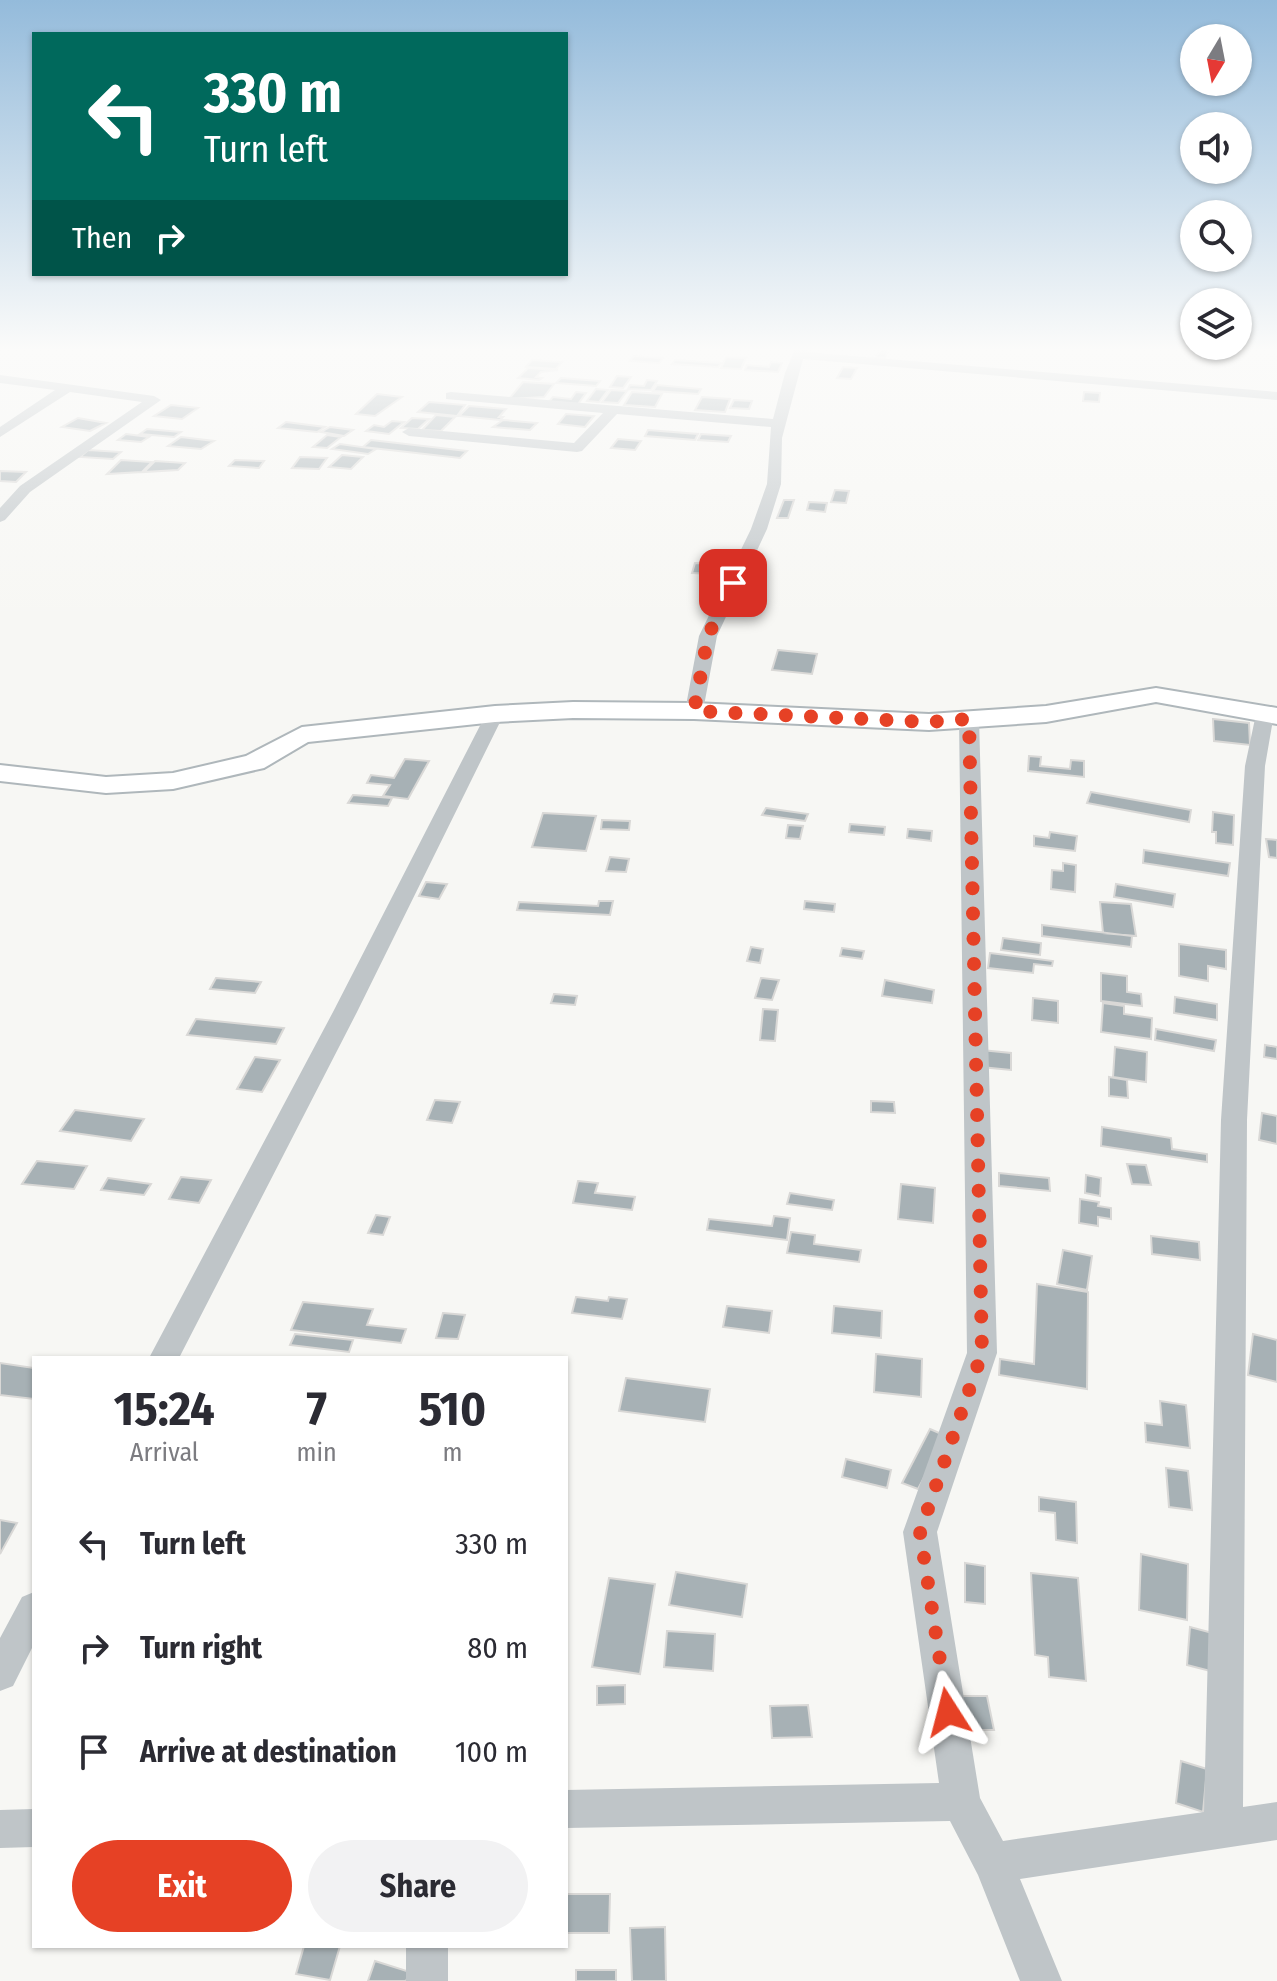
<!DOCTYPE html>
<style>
:root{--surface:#fff;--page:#f2f2f3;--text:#2b2b33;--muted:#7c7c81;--accent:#e64125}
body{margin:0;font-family:"Fira Sans Condensed",sans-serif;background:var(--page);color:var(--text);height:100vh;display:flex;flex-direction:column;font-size:30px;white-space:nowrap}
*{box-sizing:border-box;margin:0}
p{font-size:26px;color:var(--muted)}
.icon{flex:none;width:44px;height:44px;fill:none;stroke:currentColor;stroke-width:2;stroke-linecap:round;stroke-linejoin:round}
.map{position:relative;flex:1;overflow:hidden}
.sheet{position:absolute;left:32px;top:1356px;width:536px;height:592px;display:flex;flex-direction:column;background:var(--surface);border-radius:0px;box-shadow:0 2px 6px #0004}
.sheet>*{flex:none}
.guide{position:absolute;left:32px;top:32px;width:536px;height:244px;border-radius:0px;box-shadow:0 2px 6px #0004;background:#00695c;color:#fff;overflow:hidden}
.needle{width:52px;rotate:190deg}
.fabs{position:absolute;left:1180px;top:24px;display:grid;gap:16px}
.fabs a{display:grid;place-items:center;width:72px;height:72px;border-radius:50%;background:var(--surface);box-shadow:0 2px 6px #0004;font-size:40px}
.pin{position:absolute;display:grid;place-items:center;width:68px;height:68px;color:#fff;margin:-34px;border-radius:16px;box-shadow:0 4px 12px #0006}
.me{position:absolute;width:88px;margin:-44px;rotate:351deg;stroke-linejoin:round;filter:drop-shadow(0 0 6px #0008)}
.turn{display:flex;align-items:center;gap:28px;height:168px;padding:0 40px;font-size:36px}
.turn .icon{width:104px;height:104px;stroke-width:2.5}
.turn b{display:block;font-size:56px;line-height:68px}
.then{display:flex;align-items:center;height:76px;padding:0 40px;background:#0003;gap:16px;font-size:30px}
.eta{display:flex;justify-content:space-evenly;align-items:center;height:136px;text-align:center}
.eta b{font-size:48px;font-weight:700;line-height:56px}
.cta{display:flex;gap:16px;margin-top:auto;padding:16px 40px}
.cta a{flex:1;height:92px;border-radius:48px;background:var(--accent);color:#fff;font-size:32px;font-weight:700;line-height:92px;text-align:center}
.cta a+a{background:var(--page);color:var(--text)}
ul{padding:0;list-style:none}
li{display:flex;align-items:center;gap:24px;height:104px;padding:0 40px}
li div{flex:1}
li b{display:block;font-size:30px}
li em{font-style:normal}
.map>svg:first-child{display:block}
.building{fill:#a7b1b5;stroke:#d9d8d6;stroke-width:2}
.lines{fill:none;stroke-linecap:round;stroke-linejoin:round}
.secondary-casing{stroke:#afb7bb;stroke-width:4}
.street{fill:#bfc5c8;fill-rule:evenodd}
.secondary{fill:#fff;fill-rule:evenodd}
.route{stroke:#e64125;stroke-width:14;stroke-dasharray:0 25.2}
</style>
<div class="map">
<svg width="1277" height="1981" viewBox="0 0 1277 1981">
<rect width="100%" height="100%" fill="#f7f7f4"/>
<path class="building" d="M859 347H890L885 358 876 357 880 350Z
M634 356 663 358 659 363 630 361Z
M726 357 746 358 741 369 721 368Z
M532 360 562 362 556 369 526 367Z
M675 360 721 363 718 367 672 364Z
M771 362 782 363 778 372 745 370 747 365 769 367Z
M843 367 857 368 851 379 837 378Z
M528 368 558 370 541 372 536 377 542 378 539 380 518 378Z
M617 376 631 377 623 388 610 387Z
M561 378 600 381 596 386 556 383Z
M647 380 657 381 651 390 628 389 630 385 644 386Z
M523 382 554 384 544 397 509 399Z
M657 385 701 389 698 394 653 391Z
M596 389 608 390 599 402 587 401Z
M611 390 627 391 618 403 602 402Z
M576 392 586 393 578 404 549 402 553 397 571 399Z
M632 392 662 394 655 407 624 405Z
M1084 392 1100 393 1099 402 1083 401Z
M377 394 402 397 375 416 356 414Z
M702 397 730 399 725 412 695 410Z
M734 400 752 401 749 409 730 408Z
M429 402 465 405 457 416 418 412Z
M171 405 198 408 182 419 154 416Z
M469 406 506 409 499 417H503L500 420 459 416Z
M566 414 594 416 585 427 558 424Z
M436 415 455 417 441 431 422 430Z
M78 418 106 423 90 431 62 427Z
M412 418 429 419 418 429 401 428Z
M503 420 537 423 530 430 493 427Z
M392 421 404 422 389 434 366 431 374 425 384 427Z
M286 422 325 427 317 432 278 428Z
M330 427 353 430 344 436 321 432Z
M147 429 181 432 174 437 140 434Z
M648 430 698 434 695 440 645 436Z
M126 434 149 437 141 442 118 440Z
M701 434 731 436 728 442 698 440Z
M327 435 341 437 327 448 313 447Z
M181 437 214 441 201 449 168 446Z
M618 439 641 441 635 450 611 448Z
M371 440 467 451 460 458 363 447Z
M340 444 376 449 368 454 332 449Z
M88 450 121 452 113 459 80 457Z
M342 455 363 457 351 469 329 467Z
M300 457 327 458 319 469 292 468Z
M121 460 152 462 142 472 107 474Z
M235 460 264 461 259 468 229 466Z
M155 461 185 463 178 470 144 472Z
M0 471 26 472 16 482 0 481Z
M835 490 849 491 846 503 831 502Z
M784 500H794L788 518H777Z
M809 502 827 503 825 512 807 510Z
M695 563 717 564 714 574 692 573Z
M778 650 817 654 812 674 772 670Z
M1213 719 1249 723 1250 745 1214 741Z
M1029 756 1041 757 1040 766 1070 769 1071 760 1084 761V777L1028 771Z
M405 759 429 761 408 799 383 796 390 785 367 783 371 775 394 778Z
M1091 792 1191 810 1189 822 1087 803Z
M353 795 392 798 388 806 348 803Z
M766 808 808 814 805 821 762 815Z
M1213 812 1234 815 1233 845 1216 843V832H1212Z
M543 813 596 816 586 851 532 847Z
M602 820 630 821 629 830 601 829Z
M850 824 885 827 884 835 849 832Z
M788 825 803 826 800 839 786 838Z
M908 829 932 831 931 841 907 838Z
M1050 832 1077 836 1075 851 1034 846V836L1049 838Z
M1266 839 1277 840V858L1269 857Z
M1144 850 1230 863 1228 876 1143 863Z
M610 857 629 859 626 872 606 871Z
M1063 863 1076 865 1075 892 1051 889 1052 870 1063 871Z
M426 882 447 884 439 899 419 896Z
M1116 884 1175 894 1173 907 1114 897Z
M599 901H613L610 915 517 910 519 902 598 906Z
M805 901 835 904 834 912 804 909Z
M1100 902 1131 904 1136 936 1103 933Z
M1042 925 1132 936 1131 947 1042 936Z
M1003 938 1041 943 1040 955 1001 950Z
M1179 944 1226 950V969L1208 966V981L1179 976Z
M751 947 763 949 760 963 747 961Z
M842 948 864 951 862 959 840 956Z
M990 953 1053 961 1052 966 1034 964 1033 973 988 968Z
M1101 973 1127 976V992L1141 994 1142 1006 1101 1001Z
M216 978 261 982 255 993 210 989Z
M761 978 779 980 772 1000 755 998Z
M885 980 934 990 932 1003 882 996Z
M554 994 577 996 575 1005 551 1003Z
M1175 997 1217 1004V1020L1174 1013Z
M1033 998 1058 1001V1023L1032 1020Z
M1103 1003 1124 1006V1014L1152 1018 1151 1039 1101 1032Z
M763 1009 778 1010 775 1041 760 1040Z
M196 1019 284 1028 276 1044 187 1035Z
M1156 1029 1216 1040 1214 1051 1155 1040Z
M1265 1045 1277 1047V1059L1264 1057Z
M1115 1047 1147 1052 1146 1082 1113 1077Z
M981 1050 1011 1053V1070L981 1067Z
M255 1057 280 1060 262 1092 237 1089Z
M1109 1077 1127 1080 1128 1098 1109 1096Z
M435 1100 460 1102 452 1123 427 1120Z
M871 1101 894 1102 895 1113 871 1112Z
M75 1110 144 1119 131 1141 60 1131Z
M1262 1113 1277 1116V1144L1259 1140Z
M1102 1127 1171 1138 1172 1149 1207 1154V1162L1101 1146Z
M37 1161 87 1166 74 1189 22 1184Z
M1127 1164 1146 1165 1151 1185 1132 1184Z
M999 1173 1049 1178 1050 1191 999 1186Z
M1086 1175 1101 1178 1100 1196 1085 1193Z
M181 1177 211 1180 199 1203 169 1199Z
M108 1178 151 1184 144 1195 101 1190Z
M578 1181 598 1183 595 1193 635 1197 632 1210 573 1203Z
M901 1184 935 1188 933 1223 898 1219Z
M790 1193 834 1200 832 1210 787 1204Z
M1080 1199 1099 1202 1098 1206 1111 1208V1219L1098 1217V1226L1079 1223Z
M376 1215 390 1217 383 1235 368 1233Z
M774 1216 790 1218 787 1240 707 1230 709 1219 772 1226Z
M791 1232 815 1235 814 1244 861 1250 859 1262 787 1253Z
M1151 1236 1199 1242 1200 1260 1152 1254Z
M1063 1250 1092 1256 1087 1290 1057 1284Z
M1037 1284 1088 1292 1087 1389 999 1375 1000 1359 1034 1364Z
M576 1297 608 1301 609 1297 627 1299 622 1319 572 1313Z
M303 1302 373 1309 367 1325 406 1329 401 1343 291 1330Z
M727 1306 772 1311 769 1333 723 1327Z
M834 1306 882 1311 881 1338 832 1333Z
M443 1313 465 1315 458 1339 436 1338Z
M295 1334 353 1340 349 1352 290 1345Z
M1253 1334 1277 1340V1382L1248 1375Z
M876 1354 922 1359 921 1397 874 1392Z
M0 1363 34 1368V1399L0 1395Z
M626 1378 710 1389 705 1422 619 1411Z
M1160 1401 1186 1405 1190 1448 1146 1442 1145 1423 1162 1425Z
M930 1429 946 1436 918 1489 902 1483Z
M846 1459 891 1470 887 1488 842 1477Z
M1166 1468 1188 1471 1192 1510 1169 1507Z
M1039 1497 1076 1502 1077 1543 1056 1540 1055 1513 1039 1511Z
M0 1520 17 1523 0 1554Z
M1141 1554 1188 1564 1187 1620 1139 1610Z
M965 1563 985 1566V1604L965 1602Z
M676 1572 747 1584 742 1617 669 1605Z
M1031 1573 1078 1578 1086 1681 1049 1677 1048 1657 1035 1655Z
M609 1578 655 1584 640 1674 592 1667Z
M1190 1627 1220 1635 1218 1673 1187 1665Z
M667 1631 715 1634 713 1671 664 1667Z
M625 1685V1704L597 1705V1686Z
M960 1696H987L994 1730H966Z
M808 1705 812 1737 772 1738 770 1706Z
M1181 1761 1207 1769 1203 1812 1176 1803Z
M566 1894H610L609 1933H566Z
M665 1927 666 1981H632L630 1928Z
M304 1946H340L330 1980 296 1974Z
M375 1961 410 1972 406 1981H368Z
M576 1970H616V1981H576Z"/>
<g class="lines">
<defs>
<path id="secondary" d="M1156 688 1277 708V724L1156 702 1046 722 929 730 694 719 573 718 495 722 308 742 264 768 173 789 106 793 0 781V765L106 777 173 773 246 756 302 727 495 706 573 702 694 703 929 714 1046 706Z"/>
</defs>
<use href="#secondary" class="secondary-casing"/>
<path class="street" d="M796 347H808L806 352 1277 392V400L803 359 782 438 781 484 767 529 717 636 703 711 694 717 685 711 699 636 751 529 767 484 771 427 617 414 582 451 577 452 409 436 402 432 409 428 574 443 603 413 446 399V393L451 392 773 419 785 373Z
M0 375 154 396 161 400 30 492 5 520 0 522V508L20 486 142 402 70 392 0 437V427L55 390 0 383Z
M495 708 504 714 357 1012 179 1358H149L333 1012 486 714Z
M1265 708 1274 714 1265 766 1247 1120 1243 1807 1277 1802V1840L1020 1879 1062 1981H1020L978 1875 950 1821 566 1828V1790L939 1783 903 1532 967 1353 959 719 969 713 979 719 997 1353 937 1532 980 1798 1003 1841 1204 1812 1221 1120 1245 766 1256 714Z
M34 1592V1644L13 1686 0 1691V1638L22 1597Z
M34 1809V1847L0 1848V1810Z
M406 1946H448V1981H406Z"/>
<use href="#secondary" class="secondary"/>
</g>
<linearGradient id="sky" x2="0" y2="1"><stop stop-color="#94bbdb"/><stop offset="0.56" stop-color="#fbfbfa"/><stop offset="1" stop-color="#fbfbfa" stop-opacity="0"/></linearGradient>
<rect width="1277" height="624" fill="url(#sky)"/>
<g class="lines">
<path class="route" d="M733 583 708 636 694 711 929 722 969 719 982 1353 920 1532 948 1712"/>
</g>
</svg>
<div class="fabs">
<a><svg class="needle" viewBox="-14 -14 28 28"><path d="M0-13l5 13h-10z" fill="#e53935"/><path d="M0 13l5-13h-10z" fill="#7c7c81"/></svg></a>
<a><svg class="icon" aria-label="sound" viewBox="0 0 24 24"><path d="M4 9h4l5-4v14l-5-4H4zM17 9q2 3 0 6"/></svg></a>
<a><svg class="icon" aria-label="search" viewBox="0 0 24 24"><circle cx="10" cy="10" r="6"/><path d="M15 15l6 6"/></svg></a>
<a><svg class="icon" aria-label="layers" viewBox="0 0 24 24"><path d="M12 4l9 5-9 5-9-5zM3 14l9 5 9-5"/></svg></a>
</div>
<div class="pin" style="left:733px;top:583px;background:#d93025"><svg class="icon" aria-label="arrive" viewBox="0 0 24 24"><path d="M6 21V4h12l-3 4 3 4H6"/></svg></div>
<svg class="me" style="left:948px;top:1712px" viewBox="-20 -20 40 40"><path d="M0-17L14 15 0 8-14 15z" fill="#e64125" stroke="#fff" stroke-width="4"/></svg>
<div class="guide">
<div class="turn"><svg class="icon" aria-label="left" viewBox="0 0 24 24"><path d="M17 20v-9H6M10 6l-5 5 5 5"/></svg><div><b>330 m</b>Turn left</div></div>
<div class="then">Then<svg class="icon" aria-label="right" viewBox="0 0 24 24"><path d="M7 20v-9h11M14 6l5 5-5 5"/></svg></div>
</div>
<section class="sheet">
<div class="eta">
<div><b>15:24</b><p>Arrival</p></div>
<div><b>7</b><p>min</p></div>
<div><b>510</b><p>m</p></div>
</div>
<ul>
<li><svg class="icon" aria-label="left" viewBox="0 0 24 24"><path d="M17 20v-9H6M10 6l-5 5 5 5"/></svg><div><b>Turn left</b></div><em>330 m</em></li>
<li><svg class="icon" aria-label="right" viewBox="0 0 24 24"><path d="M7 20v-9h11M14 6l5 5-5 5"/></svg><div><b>Turn right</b></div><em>80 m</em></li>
<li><svg class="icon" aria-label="arrive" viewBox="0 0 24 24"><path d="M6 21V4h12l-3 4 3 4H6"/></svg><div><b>Arrive at destination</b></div><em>100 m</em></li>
</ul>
<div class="cta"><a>Exit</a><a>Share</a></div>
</section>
</div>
